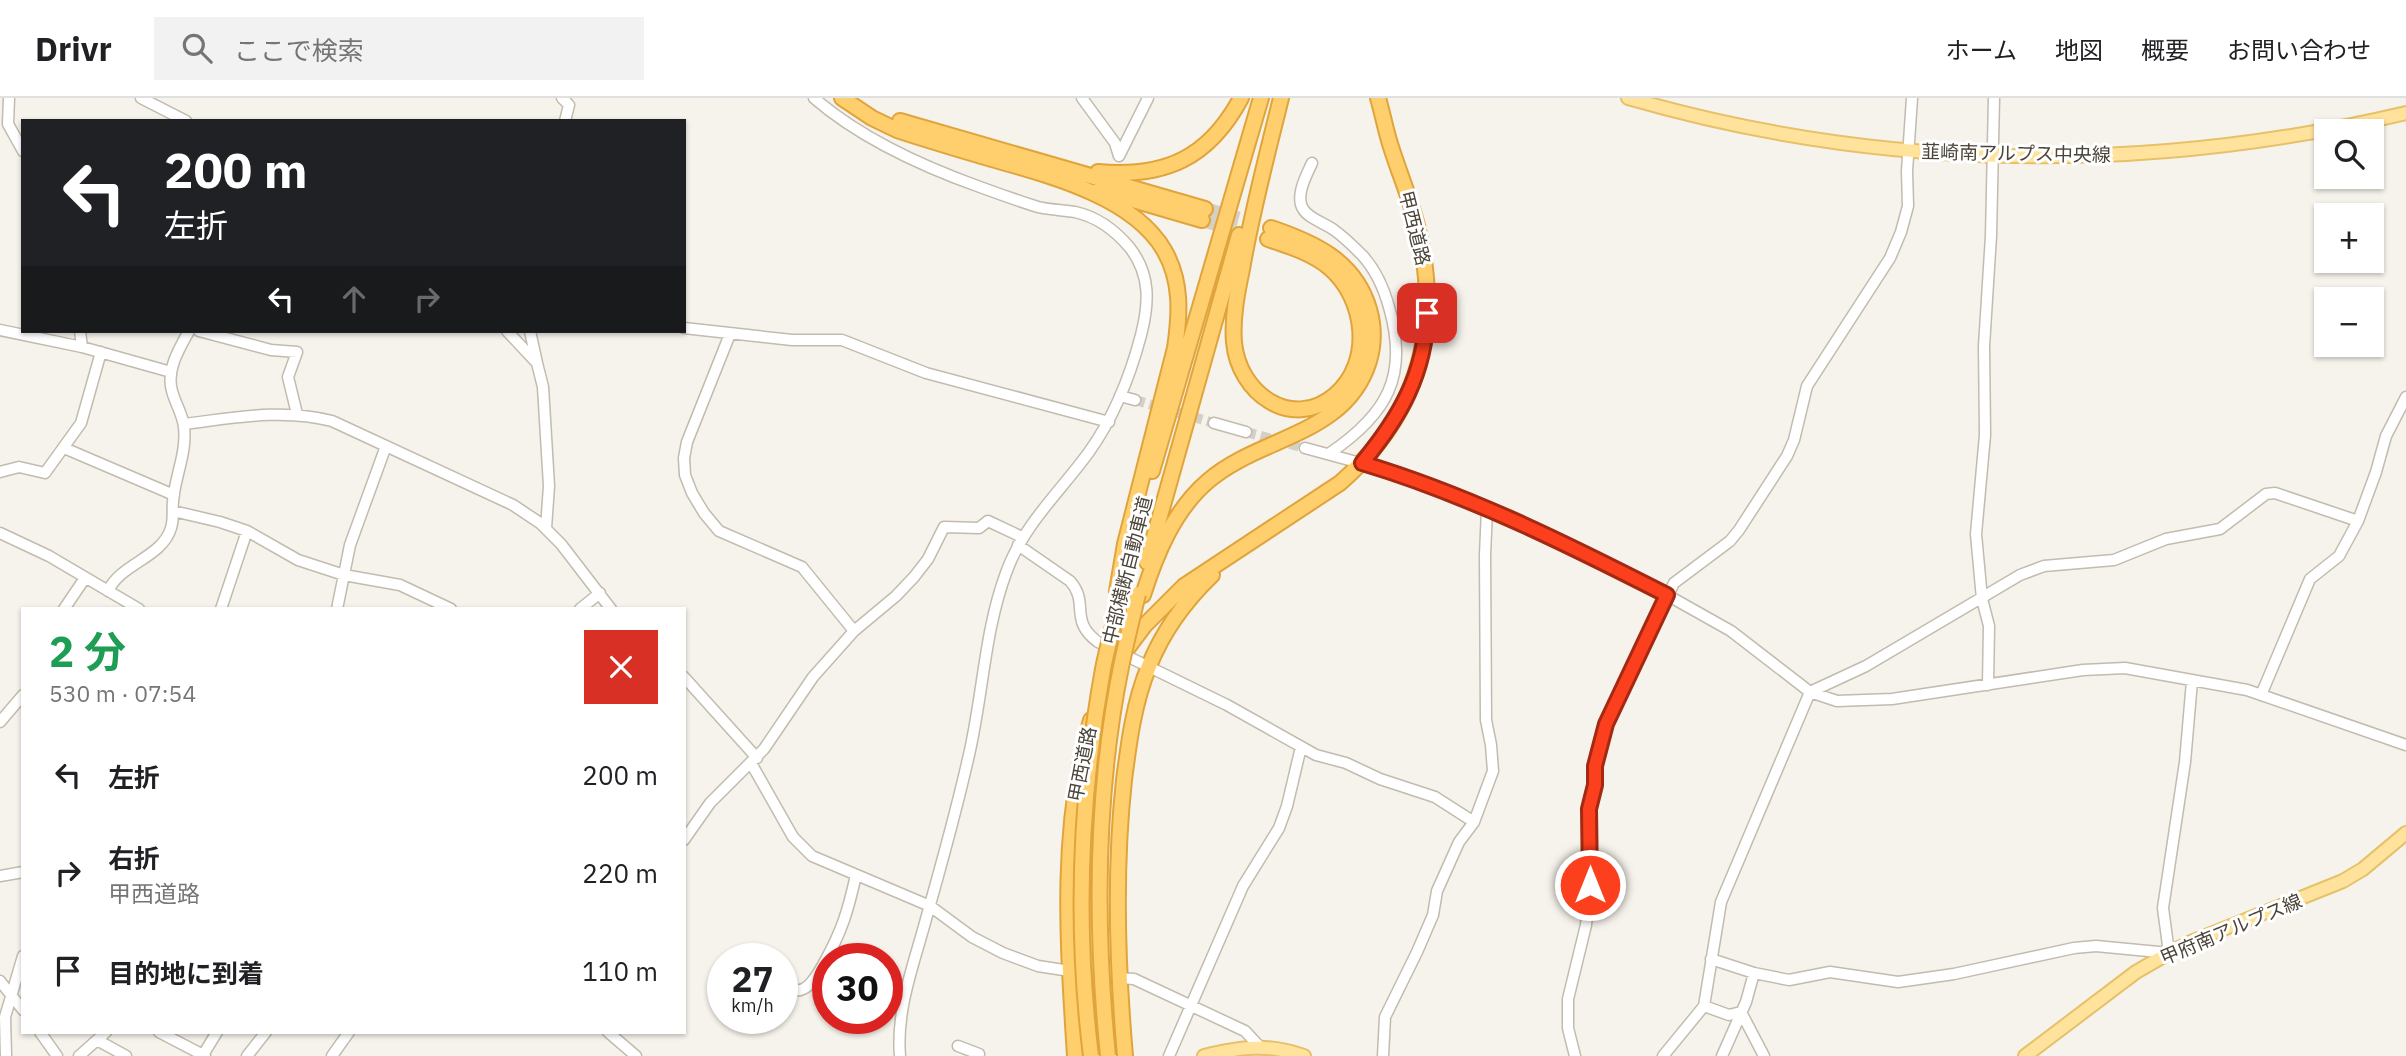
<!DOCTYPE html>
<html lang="ja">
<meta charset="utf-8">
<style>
:root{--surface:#fff;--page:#f2f2f2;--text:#202124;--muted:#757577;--line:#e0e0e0}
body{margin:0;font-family:"IBM Plex Sans","Noto Sans JP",sans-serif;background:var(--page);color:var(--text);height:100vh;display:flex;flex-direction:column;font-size:26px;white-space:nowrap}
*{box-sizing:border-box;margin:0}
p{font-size:23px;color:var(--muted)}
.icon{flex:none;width:38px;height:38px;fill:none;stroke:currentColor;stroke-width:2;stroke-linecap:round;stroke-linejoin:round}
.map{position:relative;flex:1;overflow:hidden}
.drawer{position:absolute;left:21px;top:509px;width:665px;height:427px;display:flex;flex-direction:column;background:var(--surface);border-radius:0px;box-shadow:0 2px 5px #0004}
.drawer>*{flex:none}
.hud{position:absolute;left:21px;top:21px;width:665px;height:214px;border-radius:0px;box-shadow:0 2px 5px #0004;background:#202124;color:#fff;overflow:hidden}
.fabs{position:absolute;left:2314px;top:21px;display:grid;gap:14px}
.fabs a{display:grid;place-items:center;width:70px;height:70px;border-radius:0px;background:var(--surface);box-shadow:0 2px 5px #0004;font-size:35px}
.speed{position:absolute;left:707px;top:845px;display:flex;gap:14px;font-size:35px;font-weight:700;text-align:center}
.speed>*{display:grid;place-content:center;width:91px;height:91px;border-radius:50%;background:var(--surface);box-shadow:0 2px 5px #0004;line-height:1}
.speed small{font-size:18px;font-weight:400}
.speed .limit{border:10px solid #d22;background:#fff;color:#111}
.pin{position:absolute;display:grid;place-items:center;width:60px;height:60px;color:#fff;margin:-30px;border-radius:14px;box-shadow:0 4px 10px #0006}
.me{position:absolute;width:77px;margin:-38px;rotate:0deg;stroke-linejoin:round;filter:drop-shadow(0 0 5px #0008)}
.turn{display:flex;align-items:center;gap:24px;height:147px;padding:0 28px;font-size:32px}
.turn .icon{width:91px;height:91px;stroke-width:2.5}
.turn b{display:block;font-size:49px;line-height:60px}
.lanes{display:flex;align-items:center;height:66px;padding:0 28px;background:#0003;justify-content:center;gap:35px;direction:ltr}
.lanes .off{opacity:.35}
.round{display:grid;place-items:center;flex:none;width:74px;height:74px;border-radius:0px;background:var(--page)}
.overview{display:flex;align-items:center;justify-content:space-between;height:119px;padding:0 28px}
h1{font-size:42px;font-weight:700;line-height:52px;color:#1e9e55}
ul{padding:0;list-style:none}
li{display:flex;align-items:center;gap:21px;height:98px;padding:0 28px}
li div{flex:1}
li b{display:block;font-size:26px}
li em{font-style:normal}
header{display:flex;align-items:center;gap:42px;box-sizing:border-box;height:98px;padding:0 35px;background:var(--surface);border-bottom:2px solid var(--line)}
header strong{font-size:33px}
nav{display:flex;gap:38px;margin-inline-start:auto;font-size:24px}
.search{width:490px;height:63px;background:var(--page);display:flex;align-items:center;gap:18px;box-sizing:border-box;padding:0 24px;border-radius:0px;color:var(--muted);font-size:26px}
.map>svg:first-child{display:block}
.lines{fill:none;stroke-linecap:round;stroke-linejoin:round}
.minor-tunnel{stroke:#d4d0c8;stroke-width:10;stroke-dasharray:10 5;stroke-linecap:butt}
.highway-tunnel{stroke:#d4d0c8;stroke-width:14;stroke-dasharray:14 7;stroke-linecap:butt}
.minor-casing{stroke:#c2bbae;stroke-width:13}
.major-casing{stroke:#e6c16a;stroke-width:16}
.highway-casing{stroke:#e0a43c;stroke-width:18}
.minor{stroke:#fff;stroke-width:10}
.major{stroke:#ffe39c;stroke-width:12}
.highway{stroke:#ffcf6e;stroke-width:14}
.highway-bridge-casing{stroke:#e0a43c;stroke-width:18;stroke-linecap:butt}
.highway-bridge{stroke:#ffcf6e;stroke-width:14}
.route-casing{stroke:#a42913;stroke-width:18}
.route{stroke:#fc3f1d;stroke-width:12}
.labels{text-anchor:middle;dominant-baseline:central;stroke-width:6;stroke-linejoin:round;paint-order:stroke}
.street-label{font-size:19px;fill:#4b4439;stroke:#fff}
</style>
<header>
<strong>Drivr</strong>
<div class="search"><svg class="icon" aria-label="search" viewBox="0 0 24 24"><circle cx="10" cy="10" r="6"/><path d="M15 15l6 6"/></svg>ここで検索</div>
<nav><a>ホーム</a><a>地図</a><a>概要</a><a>お問い合わせ</a></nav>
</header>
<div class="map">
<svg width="2406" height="958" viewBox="0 0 2406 958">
<rect width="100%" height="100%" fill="#f6f3ec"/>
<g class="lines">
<path class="minor-tunnel" d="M1135 302 1214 325
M1246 334 1305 350"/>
<path class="highway-tunnel" d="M1205 111 1271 130
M1202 122 1268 141"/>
<defs>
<path id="minor" d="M9 0 8 26 23 53
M141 0 186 23
M562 0 569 7 565 23
M814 0C859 39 924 69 980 89 999 96 1019 103 1038 109 1051 112 1063 112 1075 114 1098 119 1115 132 1130 150 1151 177 1149 206 1141 237 1130 279 1114 319 1089 354 1060 394 1023 427 1006 475 984 534 983 599 968 661 956 714 941 768 926 821 914 866 896 911 900 958
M1082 0 1115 45 1119 58 1148 0
M1312 65C1306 78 1295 98 1303 111 1309 121 1325 125 1334 132 1344 139 1354 149 1362 157 1375 171 1384 191 1389 209 1409 278 1387 316 1330 355
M684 230 792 242H842L926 275 1109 324
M0 232 82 249 171 274
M80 233 82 249
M199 233 271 252 297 254 288 279 297 316
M507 233 537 265 543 289 549 388 546 430
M530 233 537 265
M730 236 687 344 684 360 685 377 692 395 704 415 719 433 802 469 854 533
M1120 298 1135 302
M1214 325 1246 334
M184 326C234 320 283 310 332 323L513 407 540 425 561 446 611 511
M64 350 174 397
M1305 350 1375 369 1553 439 1667 497 1731 533 1810 594 1837 603 1892 601 2083 572 2125 570 2247 592 2406 647
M0 374 19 369 45 375 81 325 101 254
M173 413 220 424 247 433 298 462 344 477 400 487 451 511
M0 435 49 458 139 511
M1018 447 1070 483C1090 505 1068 522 1098 544L1227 607 1316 657 1346 665 1380 681 1435 699 1474 724
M108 493C121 465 162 460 171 430 174 421 172 412 173 403 175 378 187 355 184 329 183 317 175 305 172 293 166 272 179 251 189 233
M64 511 85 480
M221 511 247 433
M337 511 350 447 386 348
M580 511 600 495
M684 579 757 660
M1988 587 1989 528 1982 501 1976 436 1985 337 1984 248 1991 138 1994 0
M2261 597 2310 481 2339 458 2358 423 2376 374 2386 338 2406 299
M0 624 23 597
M751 665 793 739 812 758 930 808 972 839 1003 855 1038 868 1070 873
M684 742 710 705 764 651 813 579 854 533 896 498 914 479 928 461 944 429 979 430 988 423 1022 439
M0 778 23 774
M1711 861 1754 875 1789 882 1830 874 1898 884 1954 876 2074 850 2096 848 2169 855 2163 810 2185 664 2192 583
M1119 880 1134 881 1245 933 1259 948
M0 883 23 912
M782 888C789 890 796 895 803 891 812 887 819 874 824 865 842 833 848 813 856 777
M1704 908 1729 917 1741 914 1764 958
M40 934 57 958
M159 934 205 958
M608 934 636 958
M97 942 126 958
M958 948 979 956 978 958
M203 957 217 934
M6 958 5 919 23 858
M79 958 106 934
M247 958 266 934
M332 958 349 934
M1169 958 1243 788 1279 730 1287 708 1301 649
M1383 958 1385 919 1417 854 1433 817 1437 793 1459 744 1474 724 1493 673 1491 647 1486 622 1485 457 1487 411
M1575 958 1568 930V901L1586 827 1590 787 1589 711 1595 687 1596 668 1606 626 1674 485 1730 443 1739 432 1787 358 1794 342 1807 288 1890 160 1901 134 1908 108 1907 73 1912 0
M1663 958 1704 908 1721 804 1810 594 1866 568 2020 477 2044 468 2114 462 2166 441 2220 431 2266 396 2275 395 2358 423
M1722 958 1746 904 1754 875"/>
<path id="major" d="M1628 0C1884 74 2148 76 2406 15
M1204 958C1241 949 1267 945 1304 958
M2025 958 2136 874 2169 855 2191 844 2343 783 2363 771 2406 735"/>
<path id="highway" d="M842 0 872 20 897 32C927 42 958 51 988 60 1044 76 1132 97 1164 152 1182 183 1180 216 1175 250L1125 446 1117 493
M900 23 1205 111
M1098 74C1165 80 1209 60 1241 0
M1099 92 1202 122
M1268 141C1289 148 1312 155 1330 170 1365 200 1374 264 1335 297 1291 334 1238 294 1234 244 1232 220 1237 195 1242 171 1252 113 1267 57 1281 0
M1152 373 1261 0
M1147 464 1239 137
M1143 497C1156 456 1174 412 1208 383 1260 338 1346 338 1369 263 1374 246 1374 228 1369 211 1355 163 1315 145 1271 130
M1102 594 1123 556 1144 528 1184 488 1340 385C1419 316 1443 230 1417 128 1411 103 1400 77 1392 52 1386 35 1383 17 1378 0
M1075 958C1068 846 1059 731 1091 622
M1125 958C1117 866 1114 773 1124 682 1129 643 1134 604 1149 568 1163 533 1185 503 1212 477"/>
</defs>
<use href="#minor" class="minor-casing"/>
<use href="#major" class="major-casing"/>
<use href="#highway" class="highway-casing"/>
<use href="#minor" class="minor"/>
<use href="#major" class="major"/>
<use href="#highway" class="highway"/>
<defs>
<path id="highway-bridge" d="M1091 958C1075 830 1080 698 1103 571 1108 545 1116 519 1122 493
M1108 958C1095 829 1095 697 1121 569 1126 545 1132 521 1138 496"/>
</defs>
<use href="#highway-bridge" class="highway-bridge-casing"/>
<use href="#highway-bridge" class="highway-bridge"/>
</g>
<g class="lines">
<defs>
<path id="route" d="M1427 215C1425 276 1400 319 1362 365 1469 397 1569 447 1667 497L1606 626 1595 668V687L1589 711 1590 787"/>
</defs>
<use href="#route" class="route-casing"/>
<use href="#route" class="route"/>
</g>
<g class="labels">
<g class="street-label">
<text transform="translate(2016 55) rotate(1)">韮崎南アルプス中央線</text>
<text transform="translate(1415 130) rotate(76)">甲西道路</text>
<text transform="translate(1127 472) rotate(-76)">中部横断自動車道</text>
<text transform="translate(1082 666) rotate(-79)">甲西道路</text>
<text transform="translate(2231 831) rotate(-23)">甲府南アルプス線</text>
</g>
</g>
</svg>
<div class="fabs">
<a><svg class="icon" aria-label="search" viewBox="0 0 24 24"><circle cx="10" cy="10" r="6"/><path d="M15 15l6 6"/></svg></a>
<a>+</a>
<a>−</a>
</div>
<div class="speed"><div>27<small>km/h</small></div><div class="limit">30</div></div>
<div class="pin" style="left:1427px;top:215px;background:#d93025"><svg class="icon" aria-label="arrive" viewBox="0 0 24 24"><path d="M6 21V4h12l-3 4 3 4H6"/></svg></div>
<svg class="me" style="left:1590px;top:787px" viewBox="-20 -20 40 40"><circle r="17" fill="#fc3f1d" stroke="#fff" stroke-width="3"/><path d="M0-11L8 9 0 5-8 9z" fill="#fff"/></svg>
<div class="hud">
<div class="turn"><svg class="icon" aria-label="left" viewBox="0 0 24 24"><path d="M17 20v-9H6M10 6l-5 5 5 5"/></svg><div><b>200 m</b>左折</div></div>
<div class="lanes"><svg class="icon" aria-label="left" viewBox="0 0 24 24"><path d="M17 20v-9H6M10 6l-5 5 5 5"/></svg><svg class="icon off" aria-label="ahead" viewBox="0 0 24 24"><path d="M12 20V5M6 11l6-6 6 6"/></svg><svg class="icon off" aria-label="right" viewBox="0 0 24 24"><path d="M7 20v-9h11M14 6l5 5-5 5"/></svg></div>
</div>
<section class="drawer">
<div class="overview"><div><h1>2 分</h1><p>530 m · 07:54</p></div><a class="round" style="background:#d93025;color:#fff"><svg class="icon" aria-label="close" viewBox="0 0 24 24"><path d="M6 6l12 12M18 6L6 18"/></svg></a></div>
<ul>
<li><svg class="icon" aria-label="left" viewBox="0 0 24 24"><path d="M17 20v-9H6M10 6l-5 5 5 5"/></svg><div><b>左折</b></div><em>200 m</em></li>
<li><svg class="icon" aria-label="right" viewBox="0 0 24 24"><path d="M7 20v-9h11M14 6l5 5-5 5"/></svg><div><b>右折</b><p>甲西道路</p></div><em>220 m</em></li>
<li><svg class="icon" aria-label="arrive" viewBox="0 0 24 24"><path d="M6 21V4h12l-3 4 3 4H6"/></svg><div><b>目的地に到着</b></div><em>110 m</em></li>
</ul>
</section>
</div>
